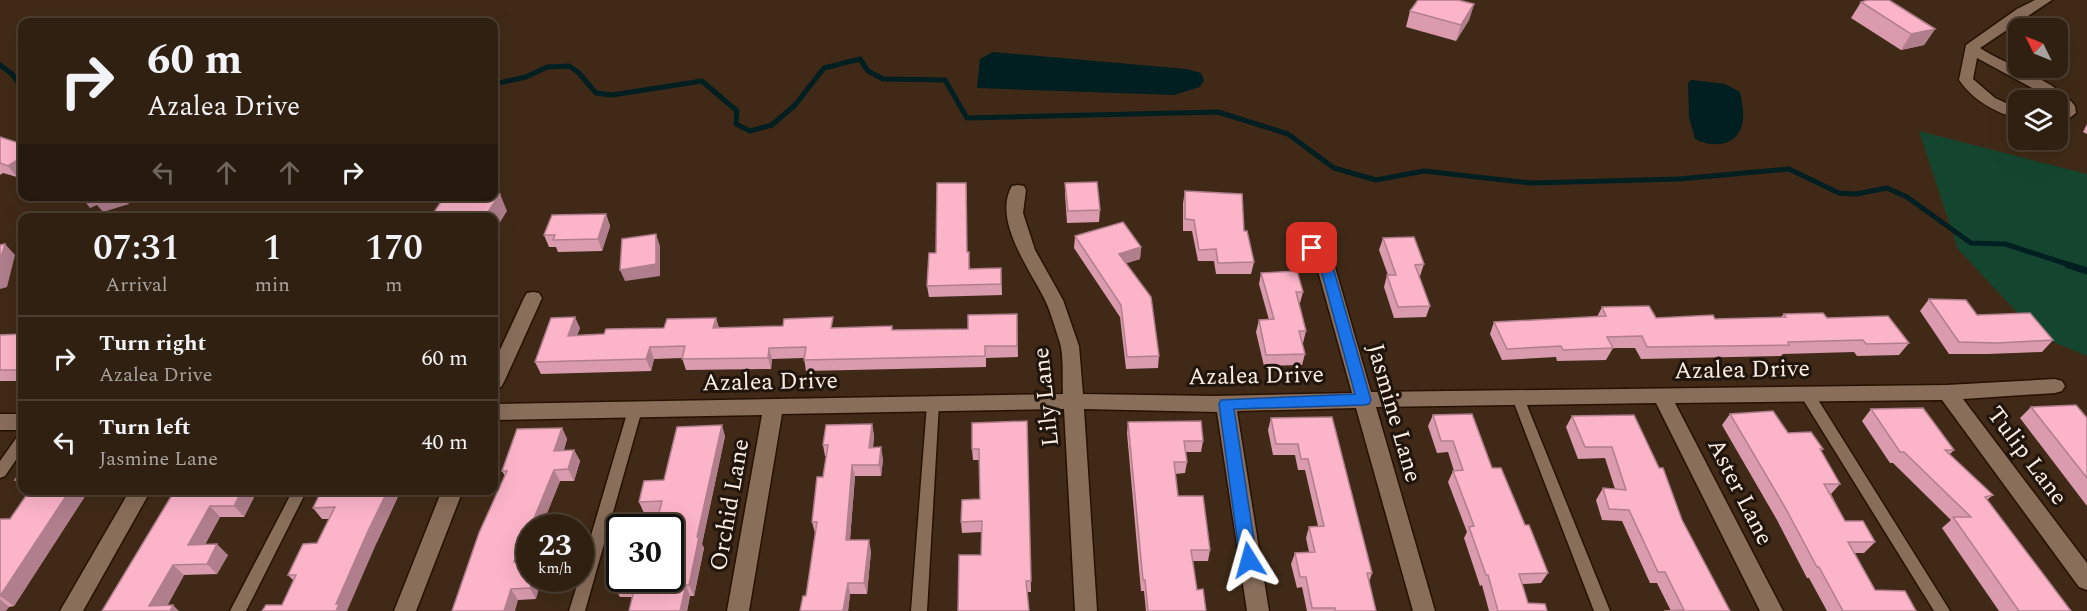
<!DOCTYPE html>
<style>
:root{--surface:#302011;--page:#3c2d1f;--text:#f1f3f6;--muted:#a8a39f;--line:#4b3e31}
body{margin:0;font-family:Spectral,serif;background:var(--page);color:var(--text);height:100vh;display:flex;flex-direction:column;font-size:22px;white-space:nowrap}
*{box-sizing:border-box;margin:0}
p{font-size:20px;color:var(--muted)}
.icon{flex:none;width:33px;height:33px;fill:none;stroke:currentColor;stroke-width:2;stroke-linecap:round;stroke-linejoin:round}
.map{position:relative;flex:1;overflow:hidden}
.side{position:absolute;left:18px;top:213px;width:480px;height:282px;display:flex;flex-direction:column;background:var(--surface);border-radius:12px;box-shadow:0 6px 24px #0002,0 0 0 2px var(--line)}
.side>*{flex:none}
.guide{position:absolute;left:18px;top:18px;width:480px;height:183px;border-radius:12px;box-shadow:0 6px 24px #0002,0 0 0 2px var(--line);background:#302011;color:var(--text);overflow:hidden}
.needle{width:39px;rotate:313deg}
.controls{position:absolute;left:2008px;top:18px;display:grid;gap:12px}
.controls a{display:grid;place-items:center;width:60px;height:60px;border-radius:12px;background:var(--surface);box-shadow:0 6px 24px #0002,0 0 0 2px var(--line);font-size:30px}
.speed{position:absolute;left:516px;top:514px;display:flex;gap:12px;font-size:30px;font-weight:700;text-align:center}
.speed>*{display:grid;place-content:center;width:78px;height:78px;border-radius:50%;background:var(--surface);box-shadow:0 6px 24px #0002,0 0 0 2px var(--line);line-height:1}
.speed small{font-size:15px;font-weight:400}
.speed .limit{border:3px solid #111;border-radius:9px;background:#fff;color:#111}
.pin{position:absolute;display:grid;place-items:center;width:51px;height:51px;color:#fff;margin:-26px;border-radius:12px;box-shadow:0 3px 9px #0006}
.me{position:absolute;width:66px;margin:-33px;rotate:352deg;stroke-linejoin:round;filter:drop-shadow(0 0 4px #0008)}
.turn{display:flex;align-items:center;gap:21px;height:126px;padding:0 30px;font-size:27px}
.turn .icon{width:78px;height:78px;stroke-width:2.5}
.turn b{display:block;font-size:42px;line-height:51px}
.lanes{display:flex;align-items:center;height:57px;padding:0 30px;background:#0003;justify-content:center;gap:30px;direction:ltr}
.lanes .off{opacity:.35}
.eta{display:flex;justify-content:space-evenly;align-items:center;height:102px;text-align:center}
.eta b{font-size:36px;font-weight:600;line-height:42px}
ul{padding:0;list-style:none}
li{display:flex;align-items:center;gap:18px;height:84px;padding:0 30px;border-top:2px solid var(--line)}
li div{flex:1}
li b{display:block;font-size:22px}
li em{font-style:normal}
.map>svg:first-child{display:block}
.green{fill:#14462f}
.water{fill:#011e21}
.lines{fill:none;stroke-linecap:round;stroke-linejoin:round}
.stream-far1{stroke:#011e21;stroke-width:5}
.stream{stroke:#011e21;stroke-width:7}
.lane-casing{stroke:#261102;stroke-width:3}
.street-casing{stroke:#261102;stroke-width:3}
.lane{fill:#896e5a;fill-rule:evenodd}
.street{fill:#896e5a;fill-rule:evenodd}
.wall{fill:#d99bad}
.shaded-wall{fill:#b07e8d}
.building{fill:#fcb4c9;stroke:#b07e8d;stroke-width:1.5}
.route{fill:#1a73e8;stroke:#114b97;stroke-width:1.5}
.labels{text-anchor:middle;dominant-baseline:central;stroke-width:6;stroke-linejoin:round;paint-order:stroke}
.street-label{font-size:24px;fill:#fdeee3;stroke:#1f150d}
</style>
<div class="map">
<svg width="2087" height="611" viewBox="0 0 2087 611">
<rect width="100%" height="100%" fill="#402a17"/>
<path class="green" d="M1919 131 2087 174V356L2039 336 1958 249Z"/>
<path class="water" d="M993 52 1186 69 1201 73 1204 80 1200 87 1174 95 977 88 980 59Z
M1691 80 1725 84 1740 92C1742 103 1745 114 1742 125 1736 147 1712 148 1695 139L1689 117 1688 83Z"/>
<g class="lines">
<path class="stream-far1" d="M0 65 12 74 22 87
M494 84 526 77 547 67 569 66 578 72 596 93 612 95 702 81 737 111 736 124 750 131 772 125 795 105 824 68 860 59 868 71 883 79 945 80 967 118 1218 112 1288 134 1334 168 1376 180 1424 171 1531 183 1679 179 1789 169 1839 193 1856 194 1887 188 1907 197 1971 243 2005 244 2073 266"/>
<path class="stream" d="M2068 265 2087 271"/>
<defs>
<path id="lane" d="M1807 389 1812 390 1950 611H1934L1802 398 1801 394 1802 390Z
M1518 393 1523 394 1524 398 1610 611H1594L1512 398 1513 394Z
M933 399 938 400 939 404 927 611H911L927 404 928 400Z
M635 405 640 406 642 410 585 611H569L579 579H580V573L628 410 630 406Z
M22 436V451L5 476 0 478V461L17 437Z
M293 490H307L246 611H230Z"/>
<path id="street" d="M2035 0H2052L1980 48C2008 66 2057 81 2075 106L2076 113 2063 123 2058 125 2061 107 2058 100H2054L1977 58 1973 79 1995 98 2019 109V119C1994 112 1974 101 1959 80L1966 45 2017 9Z
M1018 185 1024 186 1026 190 1023 213 1035 250 1063 300 1079 346 1083 394 1214 396 1352 393 1315 260 1292 238 1294 234H1306L1332 257 1371 392 1947 385 2055 379 2062 381 2065 386 2062 391 2055 393 1963 399 2087 563V590L2079 587 1942 400 1675 403 1783 611H1760L1656 403 1376 407 1435 611H1413L1356 408 1237 411 1269 611H1247L1217 412 1084 409 1097 611H1075L1064 409 782 414 749 611H727L762 415 494 420V404L1063 394C1062 378 1064 358 1060 343 1055 328 1051 312 1044 298 1030 270 992 219 1012 186Z
M533 292 539 293 542 298 504 382 501 387 494 389V363L524 298 527 293Z
M0 414H22V430H0Z
M130 490H151L83 611H60Z
M442 490H463L416 611H394Z"/>
</defs>
<use href="#lane" class="lane-casing"/>
<use href="#street" class="street-casing"/>
<use href="#lane" class="lane"/>
<use href="#street" class="street"/>
</g>
<path class="wall" d="M1861 2 1935 29 1924 45 1901 50 1851 18Z
M1474 4 1469 20 1456 41 1406 27 1410 11Z
M2087 124V134L2083 132Z
M0 137 17 177 3 173 0 175Z
M966 183 967 252 970 269 1001 268 1002 295 929 297 927 286 936 253Z
M1065 183 1100 210 1099 222 1067 223 1065 194Z
M1185 191 1244 231 1254 262 1251 274H1216L1214 261H1198L1192 231H1183V203Z
M606 214 610 226 602 251 558 252 556 247H549L544 235Z
M1075 236 1141 247 1140 259 1126 263 1159 356 1158 368 1126 369 1120 317 1074 248Z
M1383 238 1424 264 1420 276H1419L1430 306 1426 317 1394 318 1384 287 1387 275H1388L1379 250Z
M1261 273 1303 292 1300 303H1299L1306 331 1303 343H1302L1305 354 1302 365 1264 366 1256 332 1259 320H1269L1259 284Z
M1929 299 1977 315 2053 340 2042 352 1987 354H1949L1920 311Z
M1602 307 1656 318 1715 319 1781 317 1784 314 1827 318 1909 343 1899 355 1857 356 1854 352 1783 354 1781 356 1641 359 1635 348H1613L1606 360 1557 361 1556 357 1502 360 1490 334 1494 322 1597 317Z
M1017 314 1018 357 986 358V367L806 371 804 358 772 359 771 369 686 370 682 358 654 359 651 371 541 374 535 362 580 328 577 335 604 334 664 328 716 318 719 328H835L893 330 968 329Z
M22 334V381H0V335Z
M2031 407 2087 418V506L2020 418Z
M1871 409 1954 450 1949 455 1993 495 1987 500 2071 611H1999L1942 528 1951 520 1893 463H1890L1862 421Z
M1730 414 1788 433 1823 449 1821 451 1840 484 1831 494 1845 521 1875 542 1864 553H1855L1875 590 1916 611H1827L1809 578H1807L1777 520 1722 425Z
M1433 415 1492 468 1525 525 1548 573 1541 583 1522 584 1528 603 1547 611H1489L1482 585 1480 586 1464 538 1467 532 1448 482 1453 471H1454L1448 452 1437 453 1428 426Z
M1634 415 1682 520 1730 611H1671L1657 583H1650L1622 521 1602 520 1596 500 1603 488 1615 489 1605 458 1578 459 1566 427 1572 416Z
M1332 417 1372 573 1369 582 1376 611H1307L1302 587 1297 588 1291 564 1295 553 1309 552 1306 538 1309 527 1318 526 1305 470H1298L1295 455H1273L1268 430 1271 418Z
M1027 421 1031 592H1027L981 555 982 532 962 533 961 522 980 499 979 460H973L972 449Z
M1128 422 1203 441 1201 452H1186L1187 462 1185 473 1175 474 1178 496 1210 550 1208 561H1193L1197 590 1206 611H1146L1144 591H1141L1127 433Z
M872 424 874 436 873 448 883 459 881 476H855L850 540 871 551 867 594H850L848 611H800L806 596 815 533 812 522 823 477 826 456H825L823 445Z
M562 428 567 439 564 450H574L580 461 574 481H560L541 528H530V543L524 561 536 599 518 600 452 611 505 476 502 471Z
M725 436 702 544 704 548 694 596H690L687 611H629L632 597H620L614 587 670 579 659 512 644 513 639 502 664 480Z
M22 470V487L15 480Z
M26 490H89L14 606 9 607 0 611V519H10L29 491Z
M175 490H249L254 497 244 517H220L205 544 228 555 217 574 184 575 167 606 102 611Z
M322 490H401L377 542 282 605 294 581 288 575 317 543 329 519H322L313 508Z"/>
<path class="shaded-wall" d="M1474 4 1469 20 1456 41 1461 25Z
M1935 29 1924 45 1901 50 1911 34Z
M22 157V174L17 177 8 166Z
M966 183 967 194V263V252Z
M500 194 507 211 494 232V218H484Z
M81 196H127L129 204 103 212 97 205 90 208Z
M606 214 610 226 602 251 598 239Z
M656 234 660 246V276L625 281 620 270Z
M5 244 15 255 7 287 0 289V260Z
M1141 247 1140 259 1118 266 1119 254Z
M575 317 580 328 573 347 568 336Z
M716 318 719 329 713 328Z
M650 347 654 359 651 371 646 359Z
M769 348 772 359 771 369 768 358Z
M872 424 874 436 871 459 869 448Z
M722 425 725 436 702 544 704 548 694 596 689 585 697 537Z
M562 428 567 439 560 462 554 451Z
M881 447 883 459 881 476 879 465Z
M574 450 580 461 574 481 568 469Z
M852 465 855 476 849 551 846 540Z
M554 470 560 481 541 528H530Z
M70 490H89L14 606 0 596Z
M242 490H249L254 497 244 517 234 506Z
M388 490H401L377 542 347 611H336V604L368 531Z
M210 506 220 517 199 556 188 545Z
M524 529 530 538V543L520 572 514 562Z
M869 540 871 551 867 594 864 583Z
M217 544 228 555 217 574 207 564Z
M173 565 184 575 164 611 149 606Z
M533 579H542L536 599 530 588Z
M848 583 850 594 848 611H843Z
M686 585 690 596 687 611H680Z
M511 589 518 600 515 611H504Z
M0 599 9 607 6 611H0Z
M173 605 179 611H170Z"/>
<path class="building" d="M1418 0H1458L1474 4 1461 25 1410 11Z
M1868 0H1889L1935 29 1911 34 1861 2Z
M0 137 22 144V157L8 166 0 163Z
M1097 182 1100 210 1068 211 1065 183Z
M937 183H966L967 252H969V269L1001 268V284L927 286 929 253H936Z
M1185 191 1242 194 1244 231H1247L1254 262 1218 263 1216 249 1199 250 1194 220 1185 219Z
M494 193 500 194 484 218H430L445 196H494Z
M93 196H107L94 201Z
M606 214 598 239 553 240 555 235H544L552 215Z
M1123 222 1141 247 1119 254 1151 297 1159 356 1127 357 1121 305 1075 236Z
M656 234V264L620 270 622 239Z
M1414 237 1424 264 1415 265 1430 306 1398 307 1387 275H1396L1383 238Z
M5 244 0 260V245Z
M1297 271 1303 292H1296L1306 331H1299L1305 354 1266 355 1259 320 1274 319 1261 273Z
M1929 299 1966 300 1977 315 2030 313 2053 340 1998 343 1959 342Z
M1649 306 1656 318 1713 315 1715 319 1786 317 1784 314 1823 313 1827 318 1888 316 1909 343 1866 344 1863 340 1788 342 1789 345 1647 347 1642 336 1607 337 1613 348 1563 350 1561 346 1507 349 1494 322 1606 316 1602 307Z
M1017 314V346H985V356L804 360 806 347 769 348 768 358 682 359 685 346 650 347 646 359 535 362 551 318 575 317 568 336 604 334 606 329 664 328 667 319 716 318 713 328 783 326 784 319 833 317 831 328 892 326V330L968 329V315Z
M22 334V370H0V335Z
M2076 405 2087 418V478L2031 407Z
M1923 408 1954 450H1945L1993 495 1985 497 2071 611H2019L1953 517H1971L1904 452H1900L1871 409Z
M1773 411 1788 433 1811 432 1823 449H1820L1840 484H1824L1845 521H1863L1875 542H1848L1875 590 1905 591 1916 611H1843L1819 567H1817L1786 509 1730 414Z
M1472 414 1492 468H1501L1525 525H1529L1548 573 1519 574 1528 603 1545 604 1547 611H1498L1488 575H1486L1469 527 1474 526 1453 471 1463 470 1453 441H1441L1433 415Z
M1634 415 1659 468H1663L1682 520 1730 611H1664L1684 610 1665 572H1658L1629 510 1609 509 1603 488 1626 490 1612 447H1585L1572 416Z
M1332 417 1372 573H1367L1376 611H1335V608H1312L1306 577H1300L1295 553 1315 552 1309 527 1324 526 1308 459H1301L1298 444H1276L1271 418Z
M1027 421 1031 581H1026L1029 611H958L959 555H981L982 521 961 522 962 500 980 499 979 449H972V423Z
M1201 421 1203 441H1184L1187 462H1174L1178 496H1203L1210 550H1191L1197 590 1203 589 1206 611H1148L1145 580H1143L1128 422Z
M872 424 869 448 881 447 879 465H852L846 540H869L864 583H848L843 611H800L803 596H806L817 522H812L817 477H823L828 445H823L826 425Z
M722 425 697 537H699L689 585H686L680 611H629L635 586 614 587 620 567V579H670V528H655L662 501 639 502 644 481 664 480 677 427Z
M562 428 554 451 574 450 568 469 554 470 530 528V529H524L514 562 530 561V579H533L530 588 511 589 504 611H452L479 533 507 471H502L517 429Z
M22 470V480H15Z
M30 490H70L0 596V519H10Z
M175 490H242L234 506H210L188 545 217 544 207 564 173 565 149 606 173 605 170 611H102Z
M322 490H388L368 531 336 604H339L336 611H262L266 605H282L296 575H288L303 544 317 543 335 507 313 508Z"/>
<path class="route" d="M1312 243 1330 257 1371 400 1369 404 1364 405 1234 409 1257 560 1254 565 1249 567 1243 565 1240 560 1219 404 1221 400 1355 394 1318 259 1305 248Z"/>
<g class="labels">
<g class="street-label">
<text transform="translate(1742 370) rotate(-1)">Azalea Drive</text>
<text transform="translate(1256 376) rotate(-1)">Azalea Drive</text>
<text transform="translate(770 382) rotate(-1)">Azalea Drive</text>
<text transform="translate(1046 397) rotate(-96)">Lily Lane</text>
<text transform="translate(1394 413) rotate(74)">Jasmine Lane</text>
<text transform="translate(2027 456) rotate(53)">Tulip Lane</text>
<text transform="translate(1740 492) rotate(63)">Aster Lane</text>
<text transform="translate(730 505) rotate(-80)">Orchid Lane</text>
</g>
</g>
</svg>
<div class="controls">
<a><svg class="needle" viewBox="-14 -14 28 28"><path d="M0-13l5 13h-10z" fill="#e53935"/><path d="M0 13l5-13h-10z" fill="#a8a39f"/></svg></a>
<a><svg class="icon" aria-label="layers" viewBox="0 0 24 24"><path d="M12 4l9 5-9 5-9-5zM3 14l9 5 9-5"/></svg></a>
</div>
<div class="speed"><div>23<small>km/h</small></div><div class="limit">30</div></div>
<div class="pin" style="left:1312px;top:248px;background:#d93025"><svg class="icon" aria-label="arrive" viewBox="0 0 24 24"><path d="M6 21V4h12l-3 4 3 4H6"/></svg></div>
<svg class="me" style="left:1249px;top:560px" viewBox="-20 -20 40 40"><path d="M0-17L14 15 0 8-14 15z" fill="#1a73e8" stroke="#fff" stroke-width="4"/></svg>
<div class="guide">
<div class="turn"><svg class="icon" aria-label="right" viewBox="0 0 24 24"><path d="M7 20v-9h11M14 6l5 5-5 5"/></svg><div><b>60 m</b>Azalea Drive</div></div>
<div class="lanes"><svg class="icon off" aria-label="left" viewBox="0 0 24 24"><path d="M17 20v-9H6M10 6l-5 5 5 5"/></svg><svg class="icon off" aria-label="ahead" viewBox="0 0 24 24"><path d="M12 20V5M6 11l6-6 6 6"/></svg><svg class="icon off" aria-label="ahead" viewBox="0 0 24 24"><path d="M12 20V5M6 11l6-6 6 6"/></svg><svg class="icon" aria-label="right" viewBox="0 0 24 24"><path d="M7 20v-9h11M14 6l5 5-5 5"/></svg></div>
</div>
<section class="side">
<div class="eta">
<div><b>07:31</b><p>Arrival</p></div>
<div><b>1</b><p>min</p></div>
<div><b>170</b><p>m</p></div>
</div>
<ul>
<li><svg class="icon" aria-label="right" viewBox="0 0 24 24"><path d="M7 20v-9h11M14 6l5 5-5 5"/></svg><div><b>Turn right</b><p>Azalea Drive</p></div><em>60 m</em></li>
<li><svg class="icon" aria-label="left" viewBox="0 0 24 24"><path d="M17 20v-9H6M10 6l-5 5 5 5"/></svg><div><b>Turn left</b><p>Jasmine Lane</p></div><em>40 m</em></li>
</ul>
</section>
</div>
